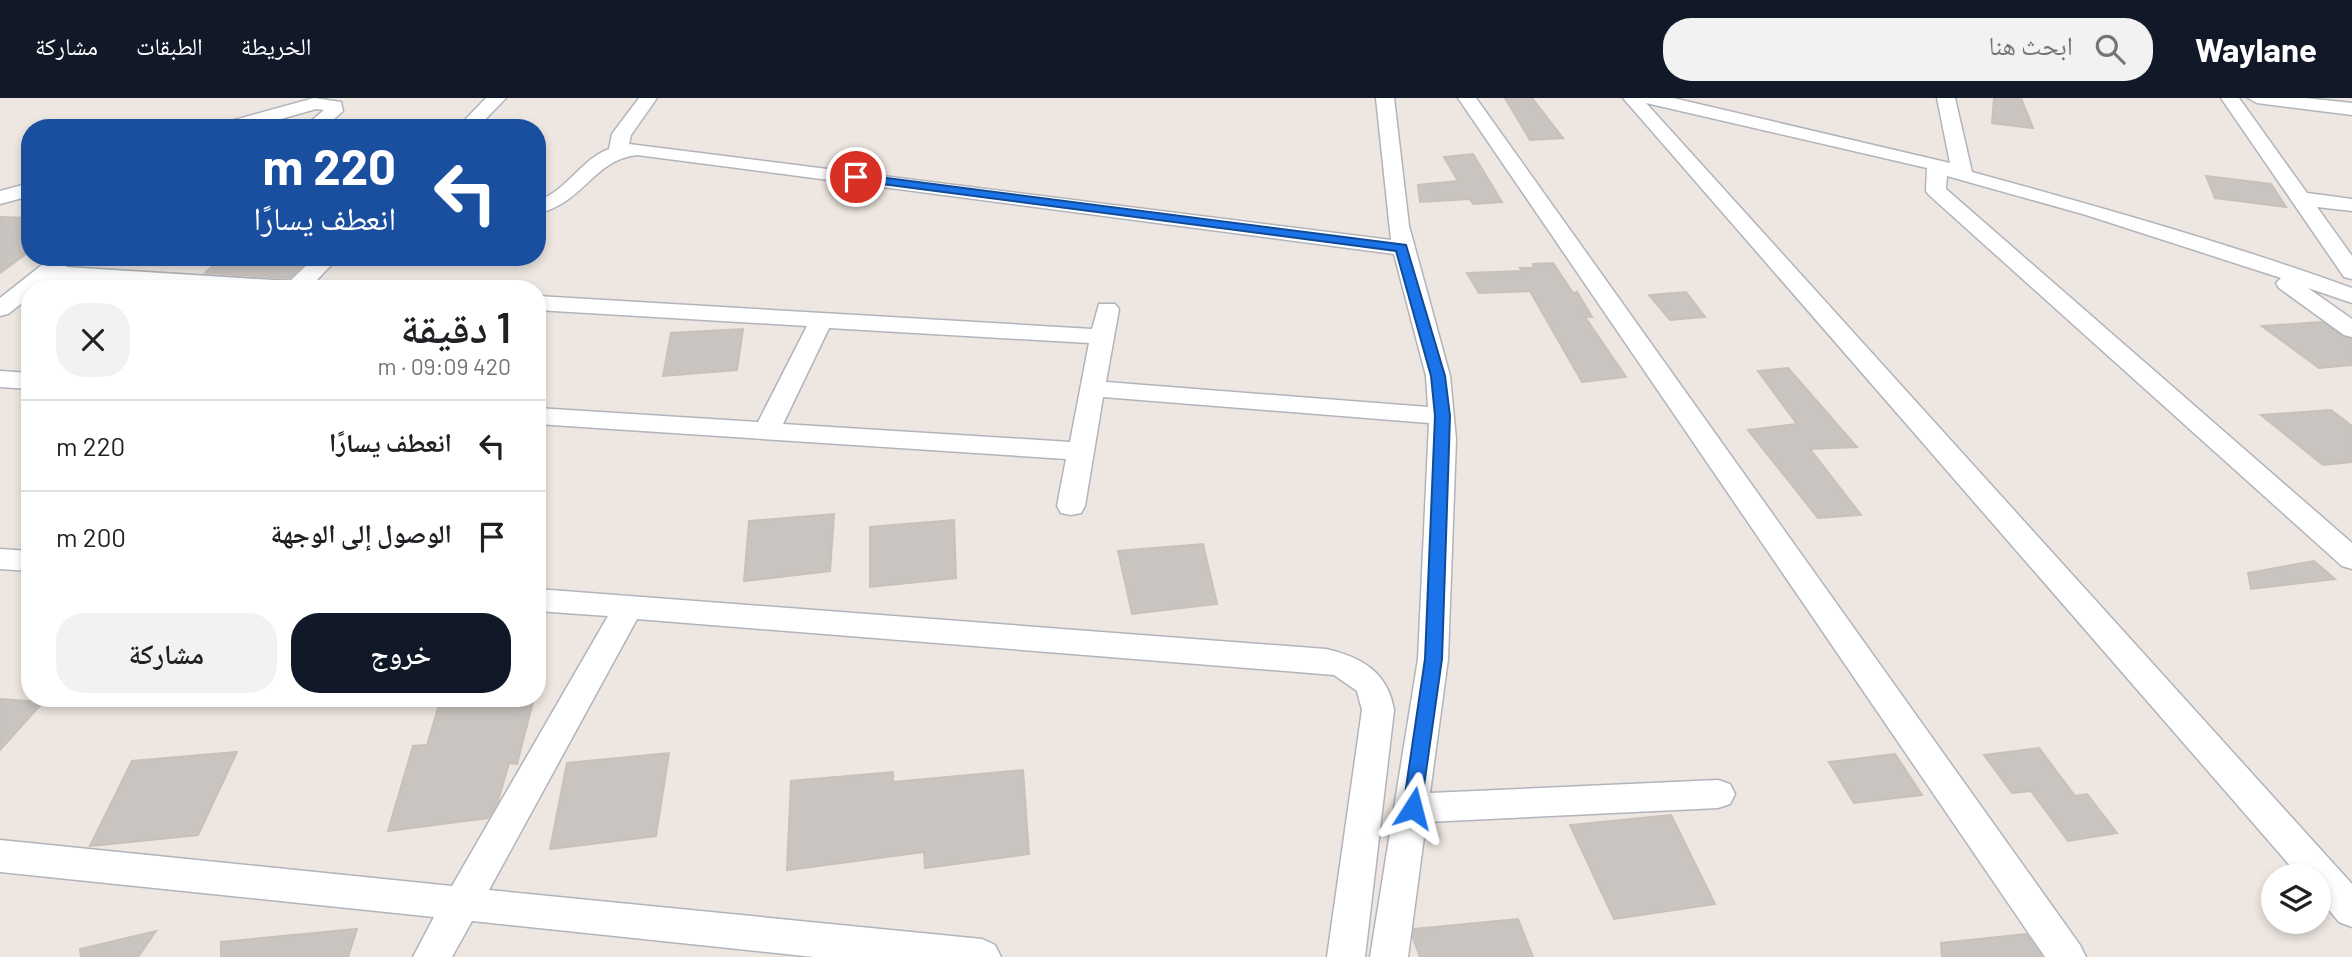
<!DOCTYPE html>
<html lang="ar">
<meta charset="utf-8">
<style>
:root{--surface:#fff;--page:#f2f2f2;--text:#202124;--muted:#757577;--line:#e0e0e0;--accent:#111827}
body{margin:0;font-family:Barlow,"Noto Naskh Arabic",sans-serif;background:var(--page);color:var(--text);direction:rtl;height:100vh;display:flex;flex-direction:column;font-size:26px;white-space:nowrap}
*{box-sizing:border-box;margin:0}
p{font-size:23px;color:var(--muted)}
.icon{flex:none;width:38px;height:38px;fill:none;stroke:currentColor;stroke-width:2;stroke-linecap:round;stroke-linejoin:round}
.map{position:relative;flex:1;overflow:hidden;direction:ltr}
.details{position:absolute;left:21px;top:182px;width:525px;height:427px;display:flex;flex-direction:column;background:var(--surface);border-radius:28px;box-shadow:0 4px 10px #0003;direction:rtl}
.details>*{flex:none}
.banner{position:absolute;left:21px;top:21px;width:525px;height:147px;border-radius:28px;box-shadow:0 4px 10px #0003;direction:rtl;background:#1a4fa0;color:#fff;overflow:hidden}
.controls{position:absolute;left:2261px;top:766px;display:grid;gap:14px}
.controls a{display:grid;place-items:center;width:70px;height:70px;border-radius:50%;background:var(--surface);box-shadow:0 4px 10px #0003;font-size:35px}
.pin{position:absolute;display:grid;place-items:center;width:60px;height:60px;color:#fff;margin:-30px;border:4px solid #fff;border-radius:50%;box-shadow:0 2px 7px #0007}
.me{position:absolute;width:77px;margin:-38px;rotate:9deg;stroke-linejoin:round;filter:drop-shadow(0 0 5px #0008)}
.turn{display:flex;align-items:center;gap:24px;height:147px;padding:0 35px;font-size:32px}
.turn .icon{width:91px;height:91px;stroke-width:2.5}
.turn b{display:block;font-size:49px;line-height:60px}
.round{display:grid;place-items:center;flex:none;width:74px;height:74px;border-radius:28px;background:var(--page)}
.head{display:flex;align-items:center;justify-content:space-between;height:119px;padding:0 35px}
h1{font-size:42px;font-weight:600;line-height:52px}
.primary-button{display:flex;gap:14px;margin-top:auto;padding:14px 35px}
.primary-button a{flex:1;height:80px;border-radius:28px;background:var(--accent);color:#fff;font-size:28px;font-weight:600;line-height:80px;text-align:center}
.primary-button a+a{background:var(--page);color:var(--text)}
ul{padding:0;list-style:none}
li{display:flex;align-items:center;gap:21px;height:91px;padding:0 35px;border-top:2px solid var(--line)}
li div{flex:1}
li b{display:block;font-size:26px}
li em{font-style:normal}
header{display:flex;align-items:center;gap:42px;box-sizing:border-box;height:98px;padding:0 35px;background:var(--accent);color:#fff}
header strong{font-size:33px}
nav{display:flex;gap:38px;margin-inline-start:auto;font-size:24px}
.search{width:490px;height:63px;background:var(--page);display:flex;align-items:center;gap:18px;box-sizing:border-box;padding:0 24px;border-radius:28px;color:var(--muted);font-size:26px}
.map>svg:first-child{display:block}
.building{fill:#c9c4bf;stroke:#c8c1ba;stroke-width:2}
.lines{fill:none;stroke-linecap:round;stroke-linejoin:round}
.street-casing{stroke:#b1b4bb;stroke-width:3}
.street{fill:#fff;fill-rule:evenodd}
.route{fill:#1a73e8;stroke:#114b97;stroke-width:2}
</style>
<header>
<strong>Waylane</strong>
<div class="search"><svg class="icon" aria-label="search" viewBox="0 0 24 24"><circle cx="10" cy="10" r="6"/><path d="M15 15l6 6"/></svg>ابحث هنا</div>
<nav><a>الخريطة</a><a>الطبقات</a><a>مشاركة</a></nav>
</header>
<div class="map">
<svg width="2352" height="859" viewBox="0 0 2352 859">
<rect width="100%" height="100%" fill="#ede6e1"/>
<path class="building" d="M1505 0H1532L1563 40 1530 42Z
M1994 0H2021L2033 30 1992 25Z
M1473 56 1502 104 1473 106 1470 101 1420 104 1418 87 1458 83 1444 59Z
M2206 78 2271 86 2286 109 2215 100Z
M0 119 30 120V153L0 175Z
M223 159H311L289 180 205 175Z
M1553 165 1573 195 1577 194 1592 219H1585L1626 279 1582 284 1530 193 1479 195 1467 175 1522 173 1520 170H1533V166Z
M1686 194 1705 219 1670 222 1649 197Z
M2322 224 2352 242V267L2319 270 2262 228Z
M743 231 737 272 663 278 671 235Z
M1788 270 1857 349 1810 351 1861 417 1818 420 1748 332 1797 326 1758 273Z
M2331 312 2352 328V364L2323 367 2261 317Z
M834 416 830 473 744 483 749 423Z
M954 422 956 480 870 489V429Z
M1203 446 1217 506 1132 516 1118 453Z
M2314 463 2335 481 2251 491 2248 475Z
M441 600H534L517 666 509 665 498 703 488 720 388 733 413 648 427 647Z
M0 601 43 604 0 652Z
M2039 650 2075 698 2087 696 2117 735 2068 743 2031 693 2012 695 1984 657Z
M237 654 198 737 90 748 132 663Z
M669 655 656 738 550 751 567 665Z
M1895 656 1922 697 1854 705 1829 664Z
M1023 672 1029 756 925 770 924 754 787 772 791 683 893 674V684Z
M1671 717 1715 806 1614 821 1570 727Z
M1518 821 1533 859H1420L1413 840 1414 831Z
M357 831 348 859H221V844Z
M156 833 138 859H81L80 851Z
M2026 836 2042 859H1942L1941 845Z"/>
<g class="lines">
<defs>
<path id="street" d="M314 0 341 4 343 13 324 30H303L324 12 316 11 249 30H218L220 26Z
M486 0H506L477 30H457Z
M639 0H657L631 37 629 46 1391 142 1376 0H1394L1409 128 1450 278 1456 341 1448 561 1430 695 1718 682 1730 686 1735 696 1730 706 1718 710 1426 724 1408 859H1370L1418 561 1429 325 1103 299 1085 408 1081 415 1071 417 1061 415 1057 408 1066 361 537 326V310L758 324 807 228 537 212V198L1092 231 1099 206H1115L1119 211 1106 284 1428 309 1426 278 1394 156 637 57C593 62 585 104 537 116V103C567 93 580 62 609 51L612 36ZM829 230 1089 245 1070 344 783 326Z
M1458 0H1476L2080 847 2086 859H2045Z
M1623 0H1673L1950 65 1937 0H1955L1972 74C2100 109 2227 145 2352 190V205L2308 190 2352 221V239L2344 237 2279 190 2276 185 2281 180 2086 117 1947 78 1946 91 2352 445V471L2342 468 1929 97 1926 93 1927 70 1646 5 2352 786V829L2339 824 2319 800V779H2300Z
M2221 0H2239L2307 95 2352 101V113L2317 109 2352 158V181L2344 179Z
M2248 0H2305L2352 5V17L2257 5Z
M30 85V98L0 106V93Z
M52 159H69L72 163 66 169 290 183 315 159H339L314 185 323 191H196L51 182 40 191H30V199L8 216 0 218V200Z
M0 273 30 275V291L0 289Z
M0 451 30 453V473L0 471Z
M537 491 1326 551C1361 559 1388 574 1394 612L1365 859H1327L1362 612 1357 593 1334 577 637 521 489 792 982 841 995 847 1001 859H814L472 823 452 859H413L434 819 0 774V742L452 788 608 518 537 513Z"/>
</defs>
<use href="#street" class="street-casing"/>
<use href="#street" class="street"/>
</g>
<path class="route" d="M856 76 1406 147 1445 278 1450 318 1442 561 1420 716H1406L1403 710 1425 561 1435 318 1431 278 1396 153 852 82V77Z"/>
</svg>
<div class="controls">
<a><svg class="icon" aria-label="layers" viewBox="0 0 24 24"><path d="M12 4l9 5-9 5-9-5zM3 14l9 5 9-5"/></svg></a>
</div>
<div class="pin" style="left:856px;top:79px;background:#d93025"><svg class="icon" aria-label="arrive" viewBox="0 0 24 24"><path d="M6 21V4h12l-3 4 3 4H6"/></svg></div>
<svg class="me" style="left:1413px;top:710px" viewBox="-20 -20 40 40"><path d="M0-17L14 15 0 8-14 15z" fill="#1a73e8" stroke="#fff" stroke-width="4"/></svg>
<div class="banner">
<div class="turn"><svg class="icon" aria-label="left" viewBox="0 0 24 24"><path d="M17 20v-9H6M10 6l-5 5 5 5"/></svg><div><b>220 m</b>انعطف يسارًا</div></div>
</div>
<section class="details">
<div class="head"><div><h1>1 دقيقة</h1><p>420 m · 09:09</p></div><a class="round"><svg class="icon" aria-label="close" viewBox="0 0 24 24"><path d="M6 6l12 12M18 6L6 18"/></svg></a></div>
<ul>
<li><svg class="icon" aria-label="left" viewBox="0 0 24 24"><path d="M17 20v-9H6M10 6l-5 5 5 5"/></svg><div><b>انعطف يسارًا</b></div><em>220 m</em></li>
<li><svg class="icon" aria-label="arrive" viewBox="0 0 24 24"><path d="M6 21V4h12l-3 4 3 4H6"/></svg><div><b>الوصول إلى الوجهة</b></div><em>200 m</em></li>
</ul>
<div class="primary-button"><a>خروج</a><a>مشاركة</a></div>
</section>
</div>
